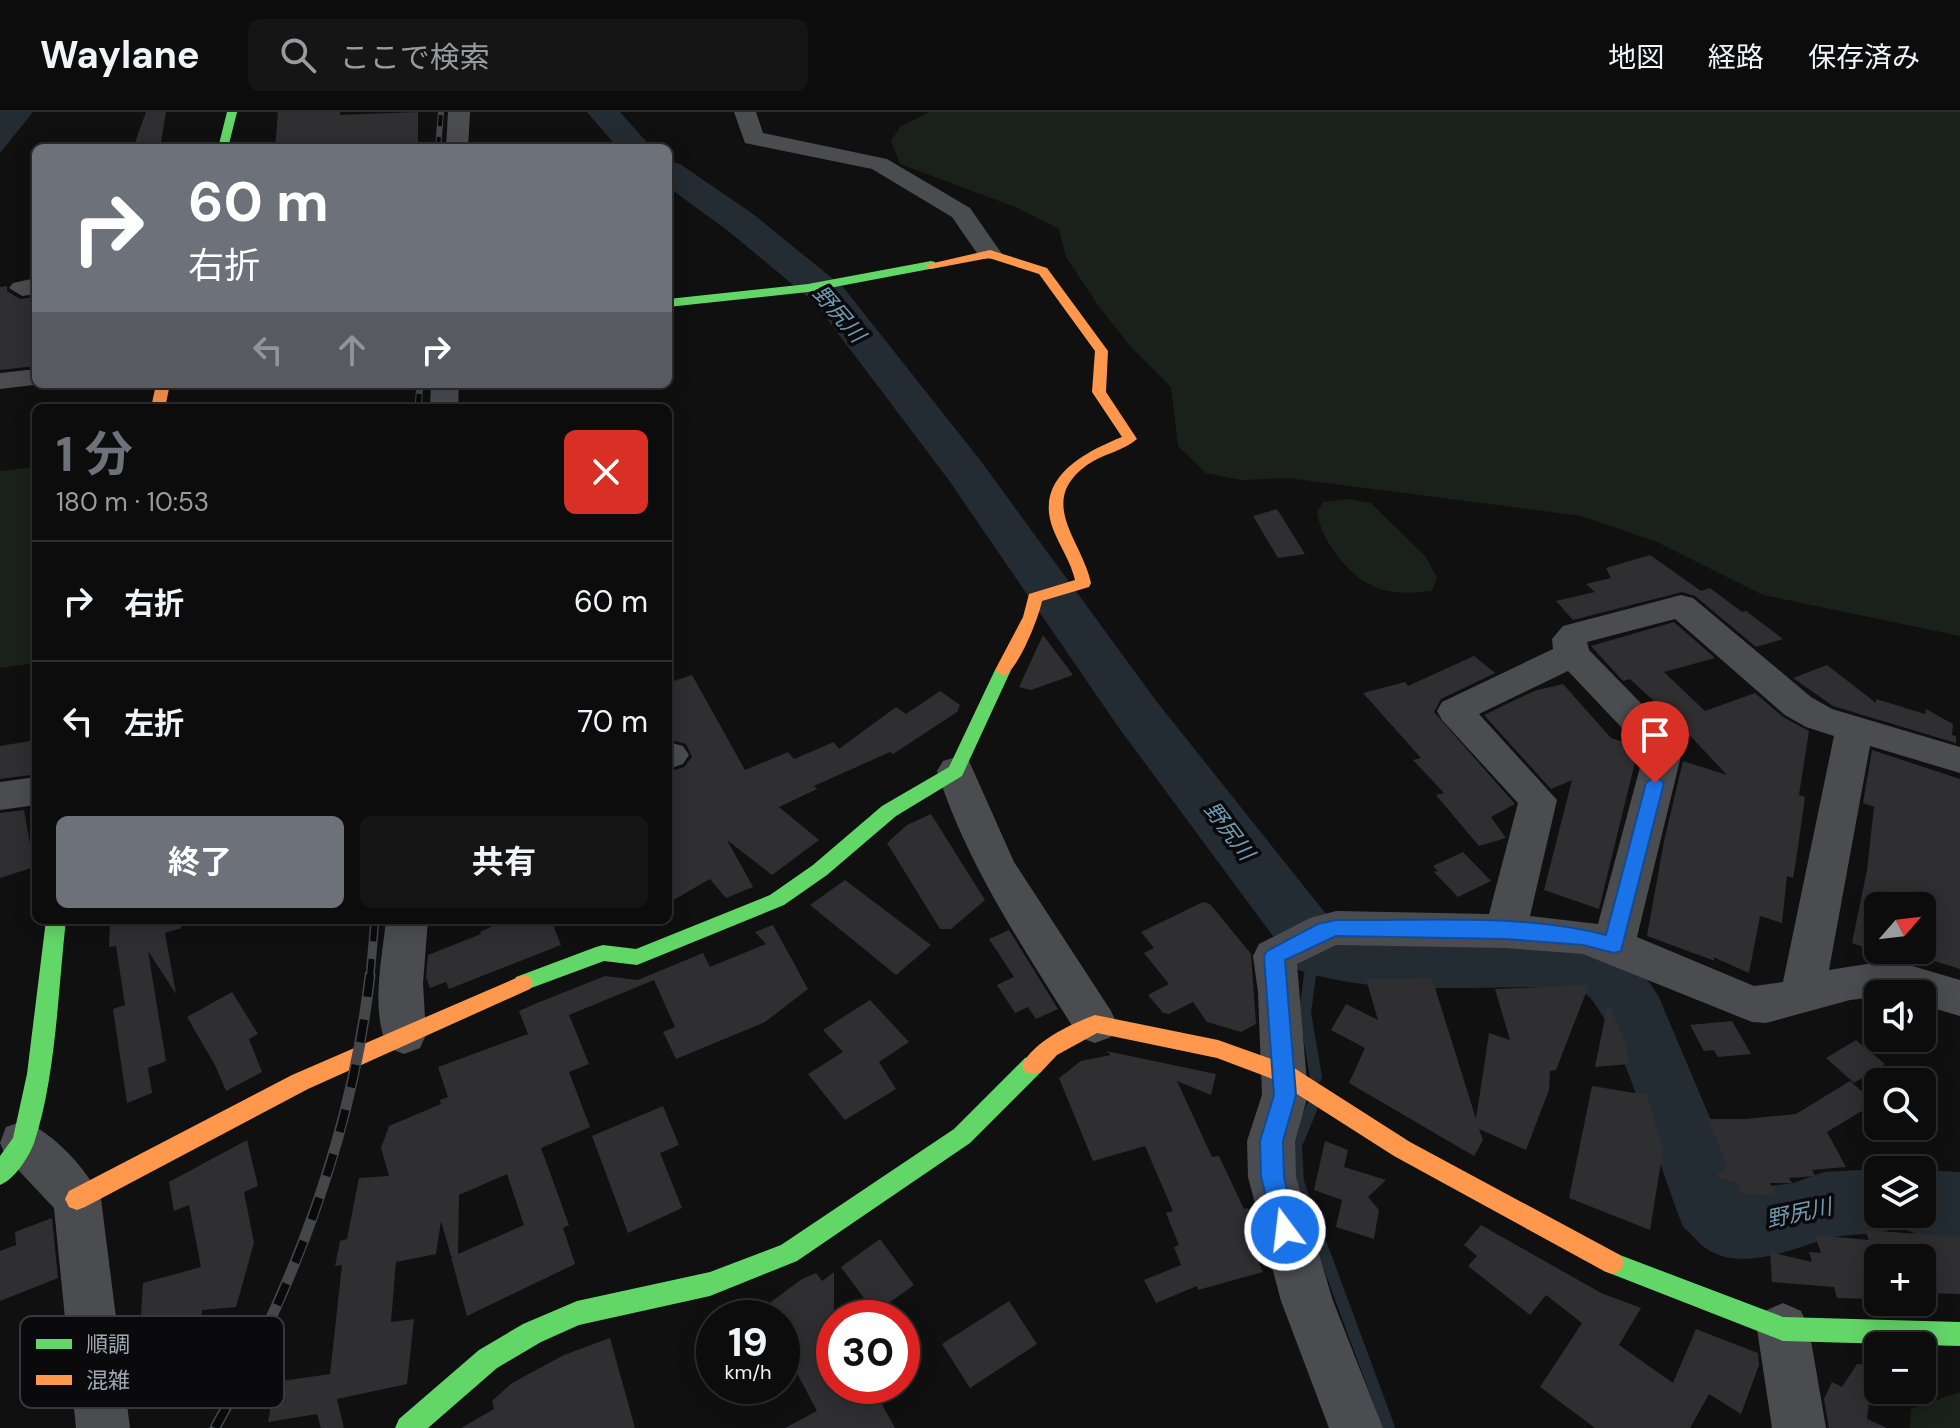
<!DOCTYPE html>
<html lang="ja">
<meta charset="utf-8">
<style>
:root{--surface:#0c0c0c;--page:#151515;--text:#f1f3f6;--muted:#9a9b9d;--line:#2c2c2d;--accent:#6d727a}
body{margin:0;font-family:"DM Sans","Noto Sans JP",sans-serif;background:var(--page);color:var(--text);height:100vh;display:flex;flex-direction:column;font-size:30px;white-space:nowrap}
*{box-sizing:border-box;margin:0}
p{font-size:26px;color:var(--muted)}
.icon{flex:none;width:44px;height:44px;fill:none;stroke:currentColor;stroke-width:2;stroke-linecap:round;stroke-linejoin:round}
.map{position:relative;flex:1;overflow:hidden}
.sheet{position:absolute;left:32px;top:292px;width:640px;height:520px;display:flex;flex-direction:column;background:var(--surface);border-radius:12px;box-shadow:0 4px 20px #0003,0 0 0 2px var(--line)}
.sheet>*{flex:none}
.top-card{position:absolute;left:32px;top:32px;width:640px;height:244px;border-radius:12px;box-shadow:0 4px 20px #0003,0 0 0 2px var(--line);background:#6d727a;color:#fff;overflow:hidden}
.needle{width:52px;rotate:62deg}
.controls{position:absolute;left:1864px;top:780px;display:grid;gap:16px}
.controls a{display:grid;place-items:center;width:72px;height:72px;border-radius:12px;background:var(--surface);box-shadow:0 4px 20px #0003,0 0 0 2px var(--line);font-size:40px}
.speed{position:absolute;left:696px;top:1188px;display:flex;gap:16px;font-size:40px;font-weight:700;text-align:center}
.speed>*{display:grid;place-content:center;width:104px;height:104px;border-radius:50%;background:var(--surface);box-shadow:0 4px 20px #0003,0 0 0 2px var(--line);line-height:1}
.speed small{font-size:20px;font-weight:400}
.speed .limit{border:12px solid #d22;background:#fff;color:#111}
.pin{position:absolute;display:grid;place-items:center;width:68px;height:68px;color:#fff;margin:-82px -34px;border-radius:50% 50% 50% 0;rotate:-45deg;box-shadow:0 0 8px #0007}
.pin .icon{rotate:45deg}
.me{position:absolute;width:88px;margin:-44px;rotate:345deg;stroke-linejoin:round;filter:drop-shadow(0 0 6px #0008)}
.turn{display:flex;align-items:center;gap:28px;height:168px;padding:0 24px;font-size:36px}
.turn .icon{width:104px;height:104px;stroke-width:2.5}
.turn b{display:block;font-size:56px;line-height:68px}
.lanes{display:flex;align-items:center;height:76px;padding:0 24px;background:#0003;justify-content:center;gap:40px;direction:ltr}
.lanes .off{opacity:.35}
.round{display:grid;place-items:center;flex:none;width:84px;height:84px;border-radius:12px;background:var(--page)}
.head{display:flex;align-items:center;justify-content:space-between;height:136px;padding:0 24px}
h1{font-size:48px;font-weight:700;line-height:60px;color:var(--accent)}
.button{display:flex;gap:16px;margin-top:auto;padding:16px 24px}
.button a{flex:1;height:92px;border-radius:12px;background:var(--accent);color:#fff;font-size:32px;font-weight:700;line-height:92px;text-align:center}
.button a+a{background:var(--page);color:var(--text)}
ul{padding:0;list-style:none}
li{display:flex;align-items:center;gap:24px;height:120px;padding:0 24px;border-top:2px solid var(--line)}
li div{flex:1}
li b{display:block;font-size:30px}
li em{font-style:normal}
header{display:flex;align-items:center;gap:48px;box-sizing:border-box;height:112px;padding:0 40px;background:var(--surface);border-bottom:2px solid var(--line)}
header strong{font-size:38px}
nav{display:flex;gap:44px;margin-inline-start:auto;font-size:28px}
.search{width:560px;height:72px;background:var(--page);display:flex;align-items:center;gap:20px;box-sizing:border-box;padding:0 28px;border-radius:12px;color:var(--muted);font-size:30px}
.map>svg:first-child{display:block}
.green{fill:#1a201a}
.water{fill:#232c32}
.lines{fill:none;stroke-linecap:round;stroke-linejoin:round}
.stream-far1{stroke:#232c32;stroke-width:9}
.stream{stroke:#232c32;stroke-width:12}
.river{fill:#232c32;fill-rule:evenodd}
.building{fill:#2f2f31;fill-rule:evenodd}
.street{fill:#4a4c50;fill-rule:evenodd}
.fast{fill:#63d668;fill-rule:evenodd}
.slow{fill:#ff974d;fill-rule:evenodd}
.rail-far3-casing{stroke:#45464a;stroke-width:6}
.rail-far2-casing{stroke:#45464a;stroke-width:7}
.rail-far1-casing{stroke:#45464a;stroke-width:9}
.rail-casing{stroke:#45464a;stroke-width:11}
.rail-far3{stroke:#0a0a0c;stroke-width:4;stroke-dasharray:11;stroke-linecap:butt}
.rail-far2{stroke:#0a0a0c;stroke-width:5;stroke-dasharray:14;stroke-linecap:butt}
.rail-far1{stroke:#0a0a0c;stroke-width:6;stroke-dasharray:18;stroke-linecap:butt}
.rail{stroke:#0a0a0c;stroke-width:8;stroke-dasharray:23;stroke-linecap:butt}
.route{fill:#1a73e8;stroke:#114b97;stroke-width:2}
.labels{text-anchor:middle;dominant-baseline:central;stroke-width:7;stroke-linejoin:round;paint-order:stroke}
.water-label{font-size:22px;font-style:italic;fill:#739ab1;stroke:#0a0a0c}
.key{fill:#0a0a0c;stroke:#37393e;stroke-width:2}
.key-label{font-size:22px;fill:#9fa7b3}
</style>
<header>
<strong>Waylane</strong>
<div class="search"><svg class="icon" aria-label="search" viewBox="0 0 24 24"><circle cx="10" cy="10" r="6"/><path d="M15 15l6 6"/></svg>ここで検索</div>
<nav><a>地図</a><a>経路</a><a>保存済み</a></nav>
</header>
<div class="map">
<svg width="1960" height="1316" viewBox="0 0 1960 1316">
<rect width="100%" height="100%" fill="#101010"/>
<path class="green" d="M929 0H1960V524L1763 483 1657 430 1581 404 1288 366 1241 368 1206 361 1178 334 1171 275 1130 234 1098 193 1066 145 1059 117 1015 95 900 52 891 29 900 15Z
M36 355V551L0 556V359Z
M1349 387 1371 391 1426 445 1437 466 1432 479C1412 481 1389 483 1371 473 1347 462 1320 426 1317 400L1323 390Z
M1960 1280V1316H1910L1911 1297Z"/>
<path class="water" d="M0 0H33L0 41Z"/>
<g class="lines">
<path class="stream-far1" d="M1309 865 1320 840"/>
<path class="stream" d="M1310 863 1305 901 1316 965
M1312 995 1296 1033 1298 1070 1389 1316"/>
<path class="river" d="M587 0H620L652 36H618Z
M668 49 680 52 753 102 843 175 980 348 1157 590 1338 817 1583 828 1633 847 1658 883 1737 1070 1746 1077 1793 1071 1824 1060 1878 1057 1882 1058H1878V1102H1922L1921 1058 1960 1060V1126L1922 1124 1899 1115C1874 1125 1850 1120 1826 1127 1791 1137 1742 1160 1707 1137 1699 1132 1692 1122 1684 1116 1663 1068 1619 910 1587 883 1578 876 1563 876 1552 875 1470 874 1377 884 1298 858L1119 616 948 367 815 191 727 118 668 75Z"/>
</g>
<path class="building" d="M146 0H166L160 36H133Z
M278 0H340V3L418 0V36H387L388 30 331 36H275Z
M7 174V179L20 187 36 185V254L0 258V175Z
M1277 397 1305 442 1278 446 1253 404Z
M1650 443 1701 479 1710 476 1742 500 1746 499 1783 527 1756 535 1695 484 1682 480 1573 508 1556 489 1595 480 1586 472 1611 466 1606 456Z
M1674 510 1715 546 1664 560 1705 599 1755 581 1783 605 1809 619 1799 683 1805 685 1796 749 1793 766 1787 764 1782 811 1760 804 1749 861 1713 845 1715 849 1647 824 1664 729 1683 649 1727 663 1681 614 1630 567 1623 569 1591 534Z
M1043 523 1073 563 1031 578 1019 575Z
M1474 544 1495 561 1441 587 1434 600 1515 692 1491 705 1506 726 1479 734 1436 683 1444 681 1413 648 1421 646 1363 581 1405 570 1408 574Z
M1827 553 1876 591V587L1925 602 1926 597 1953 612 1952 623 1956 624V631L1833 594 1793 566Z
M692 563 745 658 788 640 794 647 834 630 839 637 896 595 906 602 940 579 960 593 957 600 893 642 890 640 814 674 817 677 779 695 819 728 772 763 727 728 753 775 726 786 710 767 668 791V660L684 655 692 645 686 632 668 627V571Z
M1563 572 1611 626 1634 633 1638 638 1599 797 1544 778 1572 668 1551 677 1484 603 1534 579Z
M36 628 30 663 0 667V634Z
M1872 638 1960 667V857L1906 840 1905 849 1852 831 1867 758 1874 695 1863 691ZM1878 794H1922V838H1878Z
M24 698 34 755 0 766V701Z
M931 702 985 788 951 817H940L887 731 907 713Z
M1463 740 1491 769 1458 785 1434 760 1438 759 1433 754Z
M845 768 931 833 896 863 810 793Z
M1203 790 1210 792 1251 842 1256 912 1241 920 1207 910 1193 890 1169 902 1163 901 1148 883 1169 872 1144 841 1154 836 1141 820Z
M110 808H180L181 816 165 821 176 882 148 839 166 949 148 956 152 981 127 991 113 897 125 893 116 834 109 835Z
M505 808H551L561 833 449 877 446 870 430 876 426 865 428 843 481 822 480 820Z
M773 813 808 877 765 910 676 947 663 920 675 915 654 868 569 903 589 952 569 960 590 1015 541 1036 569 1113 563 1116 575 1152 467 1204 451 1145 454 1144H451L441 1109 436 1142 396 1150 391 1210 414 1207 407 1272 337 1287 344 1316H321L317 1302 268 1310 275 1270 330 1262 342 1153 335 1154 340 1129 347 1127 359 1066 389 1064 381 1036 389 1014 441 992 440 988 448 985 438 955 528 922 519 899 537 891 605 864 638 868 703 841 710 855 766 832 755 820ZM507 1062 524 1113 458 1142 459 1083Z
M1009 818 1058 897 1036 907 1028 895 1015 901 997 873 1014 865 989 827Z
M1432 866 1476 1007 1489 921 1510 928 1495 877 1589 873 1556 958 1550 959 1549 978 1526 1038 1479 1017 1483 1028 1474 1044 1349 971 1365 936 1331 918 1346 892 1378 908 1366 867Z
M232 880 258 922 249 927 262 960 226 979 215 953 187 905Z
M870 888 909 930 879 950 896 977 845 1008 808 962 843 940 823 918Z
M1608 891 1626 932 1629 952 1595 955Z
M1732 909 1751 942 1718 945 1714 938 1704 939 1690 913Z
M1856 928 1885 952 1854 971 1826 946Z
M1106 939 1216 962 1211 983 1177 969 1212 1045 1219 1044 1244 1097 1248 1096 1260 1123 1248 1126 1263 1160 1198 1178 1197 1174 1156 1191 1144 1168 1181 1153 1174 1135 1179 1133 1166 1101 1173 1099 1145 1034 1093 1049 1059 966 1081 949 1111 943Z
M1850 969 1875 991 1827 1020 1846 1055 1812 1058 1815 1064 1789 1066 1792 1071H1770L1775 1083 1742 1082 1737 1071 1715 1064 1728 1055 1708 1007H1745L1796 1002Z
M1592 974 1647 983 1663 1038 1650 1118 1569 1086Z
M663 994 679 1033 660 1041 682 1096 628 1121 592 1024Z
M247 1028 258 1074 244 1080 254 1131 236 1195 202 1198 200 1246 137 1265 143 1171 201 1155 189 1093 174 1099 169 1070Z
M1325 1029 1348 1038 1344 1055 1386 1068 1368 1085 1379 1098 1374 1127 1336 1115 1342 1088 1314 1078Z
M52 1106 58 1166 0 1189V1139L16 1133 15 1120Z
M1481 1113 1601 1181 1641 1196 1619 1233 1673 1271 1696 1217 1758 1241 1759 1253 1741 1302 1709 1282 1690 1316H1595L1540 1275 1582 1211 1546 1183 1530 1203 1468 1154 1477 1144 1464 1133Z
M1865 1118 1960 1125V1182L1922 1181V1146H1878V1187L1837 1186 1834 1175 1772 1170 1770 1140 1812 1150 1809 1140 1821 1141 1815 1123 1869 1128Z
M880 1127 914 1173 875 1201 841 1155Z
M834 1160V1274H872L895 1316H785L817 1299 782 1233V1206H749L802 1167 816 1161 822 1169Z
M1009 1189 1037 1232 970 1276 942 1232Z
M610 1226 635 1316H461L494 1297 492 1289 512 1271 564 1243Z
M1857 1252 1878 1253V1289L1870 1284 1867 1307 1887 1316H1829L1824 1287 1832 1270 1842 1275Z"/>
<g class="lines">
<path class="street" d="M448 0H470L468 36H446Z
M734 0H756L763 21 887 47 970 96 1002 142 999 147H981L952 105 872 57 745 31Z
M36 166V182L22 184 9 176 13 171Z
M36 257V272H42L0 277V261Z
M431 272H459L458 296H430Z
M1681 483 1693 486 1811 585 1832 597 1960 635V661L1870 634 1829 858 1892 848 1960 868V904L1922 893V882H1878V885L1850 888 1766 911 1752 910 1583 842 1506 836 1336 833 1297 852 1308 983 1295 1029 1296 1065 1333 1189 1383 1316H1329L1281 1189 1248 1065 1247 1029 1262 983 1258 880 1253 844 1259 832 1310 806 1336 799 1489 802 1518 691 1442 608 1437 599 1442 590 1553 537 1552 527 1563 514ZM1675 507 1785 603 1806 615 1834 624 1783 870 1754 874 1637 825 1681 644 1669 620 1589 538 1587 530ZM1568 559 1640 635 1643 644 1598 812 1530 804 1557 688 1479 602Z
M668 630 683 634 689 643 683 652 668 657Z
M956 645 969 649 1014 750 1111 899 1117 912 1111 925 1095 931 1079 925C1026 839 968 756 937 659L943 649Z
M36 665V693L0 698V670Z
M386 808H428L423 871 426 923 420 936 404 942 388 936C370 899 382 848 386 808Z
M23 1009C53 1020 88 1058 101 1087L130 1316H76L54 1096 6 1045 0 1031 6 1015Z
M1783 1191 1801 1199 1809 1217 1826 1316H1772L1757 1217 1765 1199Z"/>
<path class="fast" d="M227 0H237L228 36H218Z
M931 149 935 150V156L808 180 668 195V187L808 172Z
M1003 552 1011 558 962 664 896 704 827 763 784 793 637 853 604 849 523 879 516 877 513 871 516 865 596 835 603 833 636 837 770 783 813 753 882 694 949 655 995 558Z
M46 808H66C58 877 56 966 34 1031 29 1045 14 1068 0 1073V1044L13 1026 27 962Z
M1033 944 1041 946 1044 953 1041 960 970 1031 797 1149 710 1184 579 1213 541 1230 497 1256 428 1316H395L399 1307 479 1238 523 1212 577 1189 710 1160 781 1133 954 1017 1025 946Z
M1612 1140 1783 1205 1960 1210V1234L1783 1229 1604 1159 1600 1151 1604 1143Z"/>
<path class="slow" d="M990 138 1047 156 1108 239 1106 280 1137 327C1124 339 1102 342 1087 353 1036 390 1082 428 1091 471L1089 475 1042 489C1039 505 1018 559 1003 564L995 558 1023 505 1029 482 1075 468C1071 450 1060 435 1053 417 1034 367 1082 341 1122 325L1092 280 1095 239 1039 162 989 146 931 157 925 153Z
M156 272H170L165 296H151Z
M523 863 530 865 533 871 530 877 308 977 85 1095 77 1098 69 1095 65 1087 69 1079 292 963Z
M1095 903 1218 928 1291 954 1410 1030 1620 1143 1624 1151 1620 1159 1612 1162 1604 1159 1394 1044 1275 968 1217 946 1097 921 1057 943 1041 960 1033 962 1025 960 1022 953C1034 929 1071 912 1095 903Z"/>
<defs>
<path id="rail-far3" d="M438 36 441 0"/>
<path id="rail-far2" d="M418 296 420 272"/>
<path id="rail-far1" d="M370 865 375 808"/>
<path id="rail" d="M215 1316C294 1175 352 1024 370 863"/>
</defs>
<use href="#rail-far3" class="rail-far3-casing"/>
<use href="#rail-far2" class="rail-far2-casing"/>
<use href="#rail-far1" class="rail-far1-casing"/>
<use href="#rail" class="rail-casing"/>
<use href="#rail-far3" class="rail-far3"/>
<use href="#rail-far2" class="rail-far2"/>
<use href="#rail-far1" class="rail-far1"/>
<use href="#rail" class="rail"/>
</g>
<path class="route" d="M1655 664 1664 671 1621 839 1614 841 1583 833 1506 827 1336 824 1285 848 1296 983 1283 1029 1284 1065 1297 1118 1294 1126 1285 1129 1277 1126 1261 1065 1260 1029 1274 983 1264 844 1267 839 1318 812 1336 808C1421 809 1524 801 1606 823L1646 671Z"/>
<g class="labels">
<g class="water-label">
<text transform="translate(839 202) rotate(49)">野尻川</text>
<text transform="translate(1229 719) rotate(53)">野尻川</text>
<text transform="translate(1799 1101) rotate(-12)">野尻川</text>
</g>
</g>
<rect x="20" y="1204" width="264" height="92" rx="12" class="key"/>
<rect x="36" y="1227" width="36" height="10" fill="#63d668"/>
<rect x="36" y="1263" width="36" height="10" fill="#ff974d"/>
<g class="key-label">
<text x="86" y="1240">順調</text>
<text x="86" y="1276">混雑</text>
</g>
</svg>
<div class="controls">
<a><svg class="needle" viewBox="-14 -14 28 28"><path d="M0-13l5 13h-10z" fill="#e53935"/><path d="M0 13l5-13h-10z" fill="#9a9b9d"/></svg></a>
<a><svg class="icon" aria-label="sound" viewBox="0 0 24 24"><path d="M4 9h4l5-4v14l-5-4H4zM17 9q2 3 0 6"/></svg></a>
<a><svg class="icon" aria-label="search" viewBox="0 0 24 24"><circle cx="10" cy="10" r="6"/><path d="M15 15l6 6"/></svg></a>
<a><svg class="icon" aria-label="layers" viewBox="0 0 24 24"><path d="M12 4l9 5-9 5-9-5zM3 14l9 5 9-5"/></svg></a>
<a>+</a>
<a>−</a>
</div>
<div class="speed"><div>19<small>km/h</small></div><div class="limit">30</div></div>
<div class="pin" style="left:1655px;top:671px;background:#d93025"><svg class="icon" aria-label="arrive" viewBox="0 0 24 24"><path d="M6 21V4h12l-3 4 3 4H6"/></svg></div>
<svg class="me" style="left:1285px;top:1118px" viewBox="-20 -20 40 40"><circle r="17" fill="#1a73e8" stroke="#fff" stroke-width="3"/><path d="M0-11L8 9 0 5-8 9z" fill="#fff"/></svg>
<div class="top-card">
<div class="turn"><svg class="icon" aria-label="right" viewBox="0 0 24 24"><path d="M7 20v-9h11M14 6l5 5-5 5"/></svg><div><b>60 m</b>右折</div></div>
<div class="lanes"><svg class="icon off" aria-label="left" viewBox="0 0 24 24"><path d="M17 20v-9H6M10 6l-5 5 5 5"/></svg><svg class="icon off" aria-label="ahead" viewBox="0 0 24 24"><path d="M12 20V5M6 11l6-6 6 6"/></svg><svg class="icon" aria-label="right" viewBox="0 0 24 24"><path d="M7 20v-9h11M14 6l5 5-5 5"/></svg></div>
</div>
<section class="sheet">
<div class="head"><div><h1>1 分</h1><p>180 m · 10:53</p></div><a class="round" style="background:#d93025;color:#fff"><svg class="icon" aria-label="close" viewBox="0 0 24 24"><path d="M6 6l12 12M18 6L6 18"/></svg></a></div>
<ul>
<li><svg class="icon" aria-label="right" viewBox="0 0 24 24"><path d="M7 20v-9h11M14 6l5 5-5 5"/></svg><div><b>右折</b></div><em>60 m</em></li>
<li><svg class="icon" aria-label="left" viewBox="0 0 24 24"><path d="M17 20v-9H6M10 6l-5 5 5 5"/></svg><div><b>左折</b></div><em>70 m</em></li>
</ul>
<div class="button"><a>終了</a><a>共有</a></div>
</section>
</div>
